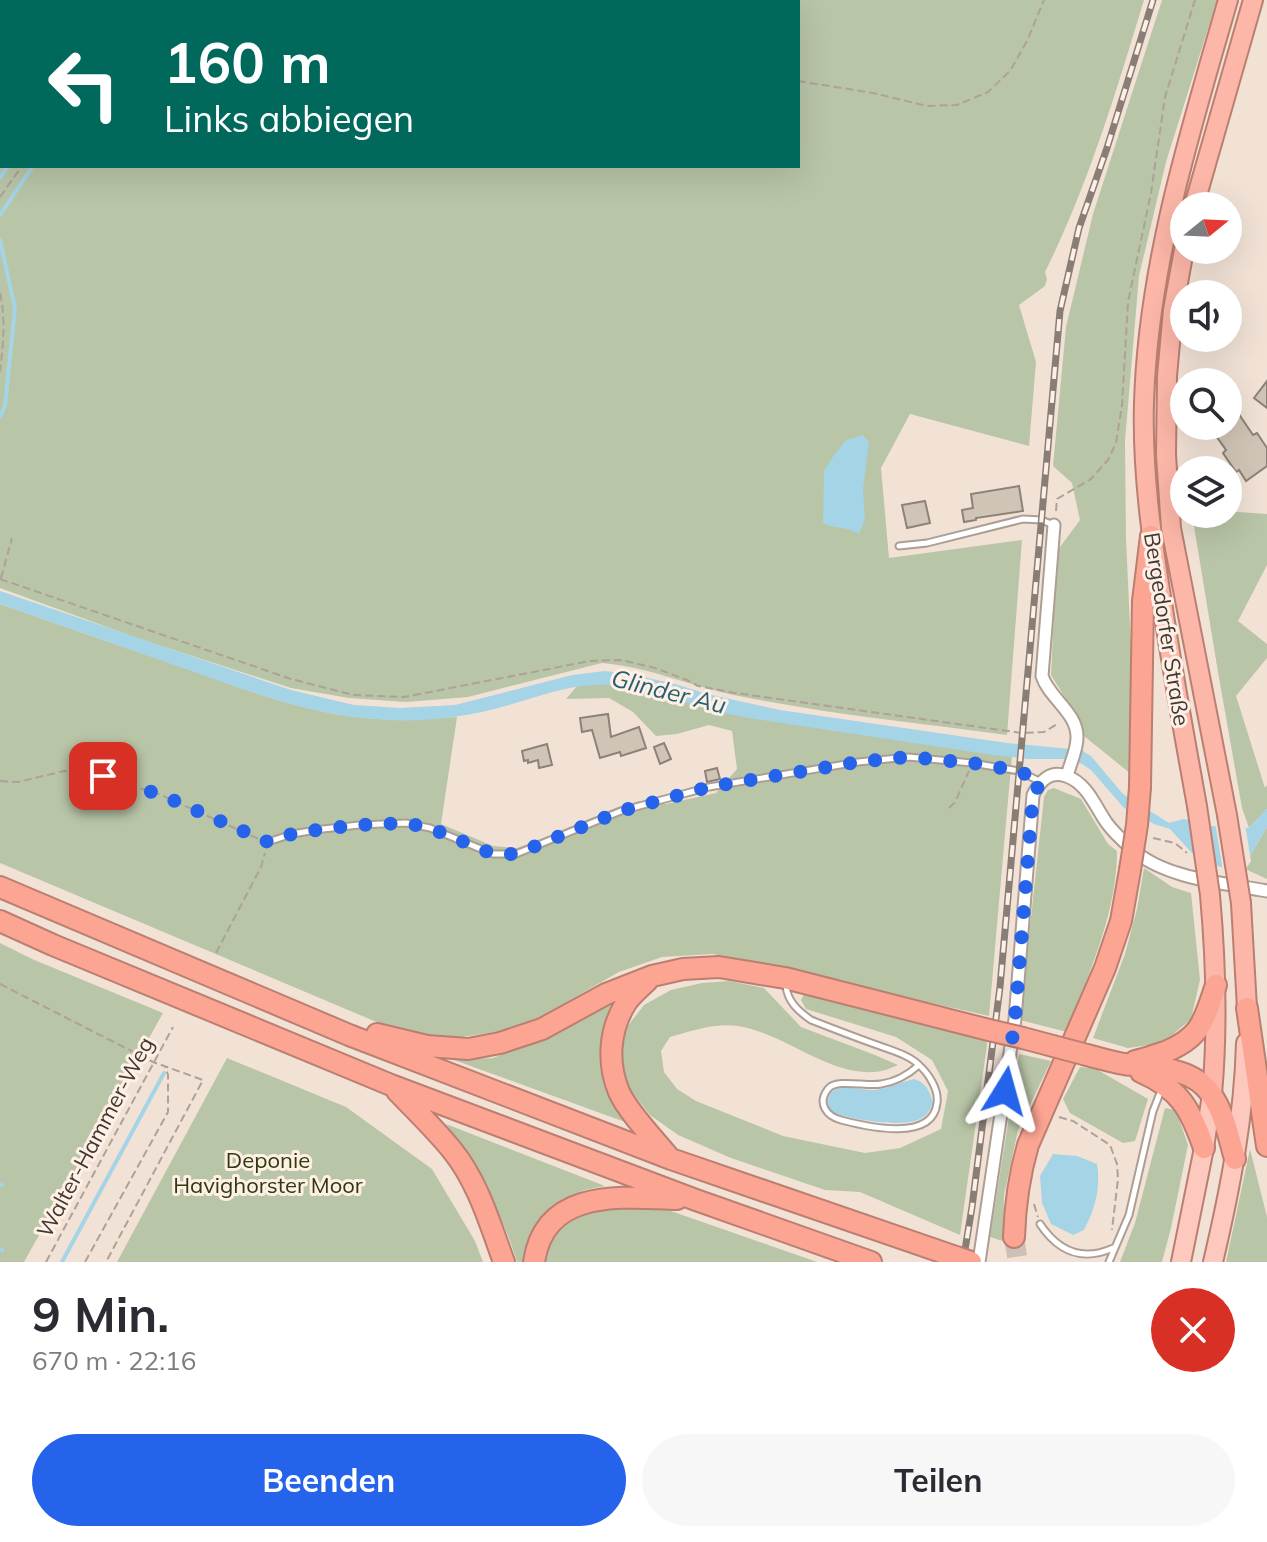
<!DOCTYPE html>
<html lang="de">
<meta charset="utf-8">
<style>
:root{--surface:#fff;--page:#f7f7f7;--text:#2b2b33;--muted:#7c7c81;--accent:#2563eb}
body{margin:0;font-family:Mulish,sans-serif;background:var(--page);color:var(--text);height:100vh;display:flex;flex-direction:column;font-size:30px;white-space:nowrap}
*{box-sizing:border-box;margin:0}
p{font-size:26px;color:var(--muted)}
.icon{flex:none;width:44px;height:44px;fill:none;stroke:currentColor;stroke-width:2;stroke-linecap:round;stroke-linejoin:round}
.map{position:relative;height:1262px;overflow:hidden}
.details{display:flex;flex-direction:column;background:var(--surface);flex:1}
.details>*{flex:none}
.top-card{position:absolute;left:0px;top:0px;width:800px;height:168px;box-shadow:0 8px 32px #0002;background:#00695c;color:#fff;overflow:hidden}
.needle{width:52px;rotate:72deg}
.controls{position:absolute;left:1170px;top:192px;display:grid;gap:16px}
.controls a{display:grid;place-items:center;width:72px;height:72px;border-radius:50%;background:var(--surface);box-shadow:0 8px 32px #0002;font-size:40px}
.pin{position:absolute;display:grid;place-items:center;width:68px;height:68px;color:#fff;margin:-34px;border-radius:16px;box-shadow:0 4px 12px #0006}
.me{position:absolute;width:88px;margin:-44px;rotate:8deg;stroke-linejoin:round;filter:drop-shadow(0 0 6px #0008)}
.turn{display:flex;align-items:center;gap:28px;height:168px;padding:0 32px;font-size:36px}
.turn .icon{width:104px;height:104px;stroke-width:2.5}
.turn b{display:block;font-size:56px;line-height:68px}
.round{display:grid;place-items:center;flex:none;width:84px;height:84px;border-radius:42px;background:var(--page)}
.summary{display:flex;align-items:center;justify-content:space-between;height:136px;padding:0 32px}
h1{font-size:48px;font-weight:700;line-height:60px}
.primary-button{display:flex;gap:16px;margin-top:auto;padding:16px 32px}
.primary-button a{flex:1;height:92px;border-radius:48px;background:var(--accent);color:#fff;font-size:32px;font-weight:700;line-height:92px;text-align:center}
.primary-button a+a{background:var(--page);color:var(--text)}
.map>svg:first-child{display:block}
.green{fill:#b9c5a7;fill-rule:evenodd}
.water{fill:#a4d4e5}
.pier{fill:#f2e2d6}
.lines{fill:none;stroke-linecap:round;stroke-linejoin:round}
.stream{stroke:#a4d4e5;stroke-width:4}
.building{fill:#d0c4b6;stroke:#8d8275;stroke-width:2}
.motorway-tunnel{stroke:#cec0b6;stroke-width:20;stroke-dasharray:20 10;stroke-linecap:butt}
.service-casing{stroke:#ad9e94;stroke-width:9}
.minor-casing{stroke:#ad9e94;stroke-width:15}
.primary-casing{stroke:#ba7f71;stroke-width:22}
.trunk-casing{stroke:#ba7f71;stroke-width:22}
.motorway-casing{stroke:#ba7f71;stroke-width:24}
.path{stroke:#aea198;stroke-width:2;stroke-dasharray:8 4;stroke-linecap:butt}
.service{stroke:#fff;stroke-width:5}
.minor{stroke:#fff;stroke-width:11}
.primary{stroke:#fdc9be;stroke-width:18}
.trunk{stroke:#fcb7a8;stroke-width:18}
.motorway{stroke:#fca592;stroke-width:20}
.rail-casing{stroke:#887e76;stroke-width:7}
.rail{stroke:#ffefe4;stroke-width:4;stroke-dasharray:12;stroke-linecap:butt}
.trunk-bridge-casing{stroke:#ba7f71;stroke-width:22;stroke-linecap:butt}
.motorway-bridge-casing{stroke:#ba7f71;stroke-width:24;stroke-linecap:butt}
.trunk-bridge{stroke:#fcb7a8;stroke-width:18}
.motorway-bridge{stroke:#fca592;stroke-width:20}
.route{stroke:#2563eb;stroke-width:14;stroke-dasharray:0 25.2}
.labels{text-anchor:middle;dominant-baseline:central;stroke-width:6;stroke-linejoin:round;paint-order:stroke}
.street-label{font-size:22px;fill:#3f3934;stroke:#ffefe4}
.park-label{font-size:22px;fill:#2d3b0e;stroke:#ffefe4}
.water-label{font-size:24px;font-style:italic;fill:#236073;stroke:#ffefe4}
</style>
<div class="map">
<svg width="1267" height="1262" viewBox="0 0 1267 1262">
<rect width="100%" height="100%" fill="#f2e2d6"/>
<path class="green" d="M0 0H1144C1116 92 1088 186 1045 272L1047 279 1045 286 1019 305 1036 362 1029 446 910 414 881 468 889 558 1022 540 1007 735C918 723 827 714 739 696 693 687 649 667 602 663L468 697 406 702 349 698 291 688 137 638 0 588ZM2 2H798V166H2Z
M1162 0H1217L1166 162 1139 276 1125 441 1126 538 1132 671 1131 774 1084 736 1071 707 1051 675 1057 551 1080 520 1072 483 1053 466 1066 327 1093 214Z
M1238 512 1267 514V565L1238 621 1267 644V658L1236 696 1265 788 1267 785V809L1249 828 1242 808 1218 672 1192 514Z
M0 604C63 626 126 648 190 670 246 690 306 713 366 718 396 721 426 719 457 717L441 824 493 846 517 848 537 841 618 807 639 801 666 804 716 793 737 769 732 731 709 725 677 734 656 736 633 712 609 698 566 699 577 686 612 680 692 702 1012 755 989 1016 713 954 662 957 619 972 540 1017 502 1031 447 1039 386 1026 0 863Z
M1054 788 1081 799 1108 844 1117 851C1117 914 1088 974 1067 1032L1020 1020 1044 797 1048 790Z
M1267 827V879L1243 868Z
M1144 868 1172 887 1191 893 1200 980 1191 1019 1163 1043 1128 1048 1093 1038 1125 954 1137 909Z
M0 943 32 959 163 1013 24 1262H0Z
M729 981 764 988 801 1027 875 1055 898 1065C891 1068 882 1072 874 1072 827 1075 784 1033 738 1026 714 1023 692 1031 670 1037L661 1051 664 1072 677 1089 696 1101 783 1136 865 1153 900 1148 941 1129 948 1091 932 1060 896 1037 806 1009 801 1000 804 994 986 1038 987 1045 960 1235 860 1192 825 1190 731 1158 678 1135 650 1115 628 1087 620 1054 627 1027 644 1005 671 990 702 983Z
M621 995 605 1022 601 1054 606 1088 625 1122 454 1060 493 1058 556 1032Z
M1019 1054 1051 1061 1018 1130 1004 1195 1003 1241 990 1237Z
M227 1058 346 1107 432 1169 475 1241 483 1262H117Z
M1080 1067 1096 1069 1148 1099 1135 1141 1123 1143 1070 1113 1063 1099Z
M1165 1108 1176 1110 1188 1145 1171 1228 1162 1262H1120L1135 1223Z
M446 1124 605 1186C596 1188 586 1189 579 1192 547 1204 531 1230 524 1262H517C502 1211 476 1168 446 1124Z
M1250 1149 1267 1217V1262H1226Z
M649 1206 668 1210 817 1262H540L557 1228 587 1210Z"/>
<path class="water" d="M863 435 869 442 863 490 865 519 859 534C845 526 835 529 823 523L824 471 832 458 846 440Z
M0 591 291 690 354 705 400 708 455 705 572 675 605 671 629 674 675 684 707 694 780 710 1007 743 1081 750 1091 756 1123 794 1169 823 1184 819 1209 826 1249 828 1267 809V827L1243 868 1220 867 1192 853 1170 829 1154 824 1124 808 1091 770 1082 764 1065 759H1028L993 755 749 718C736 715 721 713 708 709 671 699 635 683 596 685 560 686 525 702 490 710 449 720 406 723 364 718 304 712 245 690 189 670 126 648 63 626 0 604Z
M914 1079C926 1082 930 1092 933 1103 930 1109 928 1115 922 1118 904 1129 852 1119 833 1113 828 1107 826 1103 829 1096 835 1081 863 1091 876 1090 889 1088 901 1082 914 1079Z
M1053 1154 1077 1156 1097 1164C1101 1188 1095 1209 1084 1230L1073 1235 1051 1224 1042 1203 1040 1176Z"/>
<path class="pier" d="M1215 822 1245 824 1251 861 1244 872 1223 871Z"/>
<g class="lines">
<path class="stream" d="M90 2V0
M110 2V0
M0 178 8 166
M0 215 33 166
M0 240 15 308 5 406 0 417
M0 1184 2 1185
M0 1249 2 1250
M62 1262 164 1073"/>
</g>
<path class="building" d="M1267 381V408L1254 398Z
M1228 398 1253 435 1257 433 1267 448V466L1246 481 1239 470 1236 472 1223 453 1226 450 1209 426H1228Z
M1019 486 1023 511 976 518V520L964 522 962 510 973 508 971 494Z
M925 501 930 523 907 528 902 505Z
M608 714 611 737 639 727 646 748 621 756 620 752 600 758 592 730 582 732 580 718Z
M664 743 671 759 660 764 654 747Z
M547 744 552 765 539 768 538 760 528 763V760L524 761 522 751Z
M717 768 720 779 707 782 705 771Z"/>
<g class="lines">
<path class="motorway-tunnel" d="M1014 1237 1018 1262"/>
<defs>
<path id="service" d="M899 546 927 543 1023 519 1041 520 1054 525
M268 842 292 834 323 829 359 825 406 823 430 828 493 854H516L621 811 709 787 858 762 908 757 972 763 1019 771 1041 782
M786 985C787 1001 798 1011 811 1020 834 1029 857 1038 880 1046 893 1051 909 1055 919 1065 928 1073 939 1089 937 1103 933 1142 868 1127 841 1120 826 1116 817 1103 828 1089 836 1078 867 1087 881 1084 895 1082 909 1074 919 1065
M1040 1224C1058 1251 1082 1262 1113 1248
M1109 1262 1129 1215 1153 1111 1162 1088"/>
<path id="minor" d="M1054 525 1042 676C1049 698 1078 713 1077 738 1077 750 1070 764 1067 776
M979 1262 1015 1019 1033 795C1039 782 1050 770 1066 776 1087 783 1095 806 1106 822 1113 832 1123 841 1132 849 1165 879 1225 883 1267 891"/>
<path id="primary" d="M1181 1262 1204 1148 1212 1094
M1213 1262C1230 1190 1244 1118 1246 1043"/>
<path id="trunk" d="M1194 206 1253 0
M1184 250 1173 310 1167 376 1166 455 1171 528 1227 815
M1197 806C1185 740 1173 674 1163 609 1152 541 1142 472 1144 403 1148 265 1190 132 1228 0
M1210 895C1216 962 1218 1028 1212 1094
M1241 903 1247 1008"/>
<path id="motorway" d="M1140 787 1143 601 1151 536
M0 887 349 1035 671 1159 956 1257
M0 921 53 945 391 1085 696 1200 871 1262
M647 981C640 988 631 995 626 1003 609 1030 607 1063 619 1092 628 1112 654 1139 668 1156
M1247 1008 1267 1146
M377 1034 427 1046 468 1049 500 1043 542 1029 606 994 652 976 683 969 719 967 785 978 989 1030
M1023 1038 1053 1046
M1087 1055C1099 1058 1112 1062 1124 1064 1153 1068 1192 1066 1211 1094 1224 1112 1229 1138 1235 1159
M1135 1061C1145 1059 1155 1055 1165 1052 1202 1037 1204 1020 1216 985
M1141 1072C1180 1089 1191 1110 1204 1148
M397 1091C415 1110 435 1129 452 1150 478 1182 490 1224 504 1262
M1014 1237C1015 1205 1019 1176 1028 1145L1105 968 1121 921 1130 870
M534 1262C545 1188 621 1197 677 1199"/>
</defs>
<use href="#service" class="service-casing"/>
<use href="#minor" class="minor-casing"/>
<use href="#primary" class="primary-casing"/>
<use href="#trunk" class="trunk-casing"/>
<use href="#motorway" class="motorway-casing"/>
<path class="path" d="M616 0 623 2
M100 2 101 0
M798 81 873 93 927 106 957 105 988 92 1010 71 1027 41 1044 0
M0 197 22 166
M0 293C6 319 3 346 0 372
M1056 511 1057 499 1091 479 1108 460 1116 443 1122 405 1128 302 1151 193 1165 97 1195 0
M1 578 12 538
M0 579 291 679 353 695 404 697 590 661 621 660 655 668 687 680 698 686 735 693 1022 733 1044 732 1059 723
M0 781 18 782 64 771 103 776 161 795 261 840
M949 808 955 802 969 771
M1153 838 1175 843 1187 853
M216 953 261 867 265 853
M0 984 153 1062 203 1080 106 1262
M1059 1117 1073 1121 1110 1145 1117 1164 1118 1179 1112 1230
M1034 1204 1038 1217
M46 1262 173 1027
M85 1262 168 1112V1075L165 1066"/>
<use href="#service" class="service"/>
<use href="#minor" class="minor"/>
<use href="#primary" class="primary"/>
<use href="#trunk" class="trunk"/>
<use href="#motorway" class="motorway"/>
<defs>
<path id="rail" d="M963 1262 972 1207 1000 987 1060 311 1079 228 1107 148 1153 0"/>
</defs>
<use href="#rail" class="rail-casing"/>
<use href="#rail" class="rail"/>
<defs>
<path id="trunk-bridge" d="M1197 806 1210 895
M1227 815 1241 903"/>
<path id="motorway-bridge" d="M1130 870 1137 825 1140 787
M989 1030 1023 1038
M1053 1046 1087 1055
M956 1257 971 1262"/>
</defs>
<use href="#trunk-bridge" class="trunk-bridge-casing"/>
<use href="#motorway-bridge" class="motorway-bridge-casing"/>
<use href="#trunk-bridge" class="trunk-bridge"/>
<use href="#motorway-bridge" class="motorway-bridge"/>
</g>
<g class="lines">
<path class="route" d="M103 776 161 795 268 842 292 834 323 829 359 825 406 823 430 828 493 854H516L621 811 709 787 858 762 908 757 972 763 1019 771 1041 782 1033 795 1015 1019 1005 1091"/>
</g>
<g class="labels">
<g class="street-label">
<text transform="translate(1167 629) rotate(81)">Bergedorfer Straße</text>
<text transform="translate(95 1137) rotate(-62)">Walter-Hammer-Weg</text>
</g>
<g class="park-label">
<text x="268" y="1160">Deponie<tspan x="268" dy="25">Havighorster Moor</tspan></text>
</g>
<g class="water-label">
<text transform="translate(669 691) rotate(14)">Glinder Au</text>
</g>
</g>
</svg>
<div class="controls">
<a><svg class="needle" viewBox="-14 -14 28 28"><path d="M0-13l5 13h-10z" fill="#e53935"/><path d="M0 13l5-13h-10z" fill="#7c7c81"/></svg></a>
<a><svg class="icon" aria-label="sound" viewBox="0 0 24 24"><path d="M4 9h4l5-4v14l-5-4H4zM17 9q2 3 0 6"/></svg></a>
<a><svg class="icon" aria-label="search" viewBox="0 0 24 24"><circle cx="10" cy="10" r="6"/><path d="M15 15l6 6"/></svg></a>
<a><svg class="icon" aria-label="layers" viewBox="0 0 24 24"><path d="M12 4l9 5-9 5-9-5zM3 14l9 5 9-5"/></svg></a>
</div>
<div class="pin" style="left:103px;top:776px;background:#d93025"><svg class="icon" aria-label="arrive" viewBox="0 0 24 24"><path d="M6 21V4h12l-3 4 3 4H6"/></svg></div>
<svg class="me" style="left:1005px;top:1091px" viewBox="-20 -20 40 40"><path d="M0-17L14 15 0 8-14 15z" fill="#2563eb" stroke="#fff" stroke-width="4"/></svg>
<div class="top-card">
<div class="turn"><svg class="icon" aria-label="left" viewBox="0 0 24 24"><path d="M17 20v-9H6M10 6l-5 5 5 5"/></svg><div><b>160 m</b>Links abbiegen</div></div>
</div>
</div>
<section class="details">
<div class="summary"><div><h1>9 Min.</h1><p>670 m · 22:16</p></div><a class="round" style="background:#d93025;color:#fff"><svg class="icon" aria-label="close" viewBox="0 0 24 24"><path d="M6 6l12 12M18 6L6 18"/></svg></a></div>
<div class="primary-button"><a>Beenden</a><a>Teilen</a></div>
</section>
